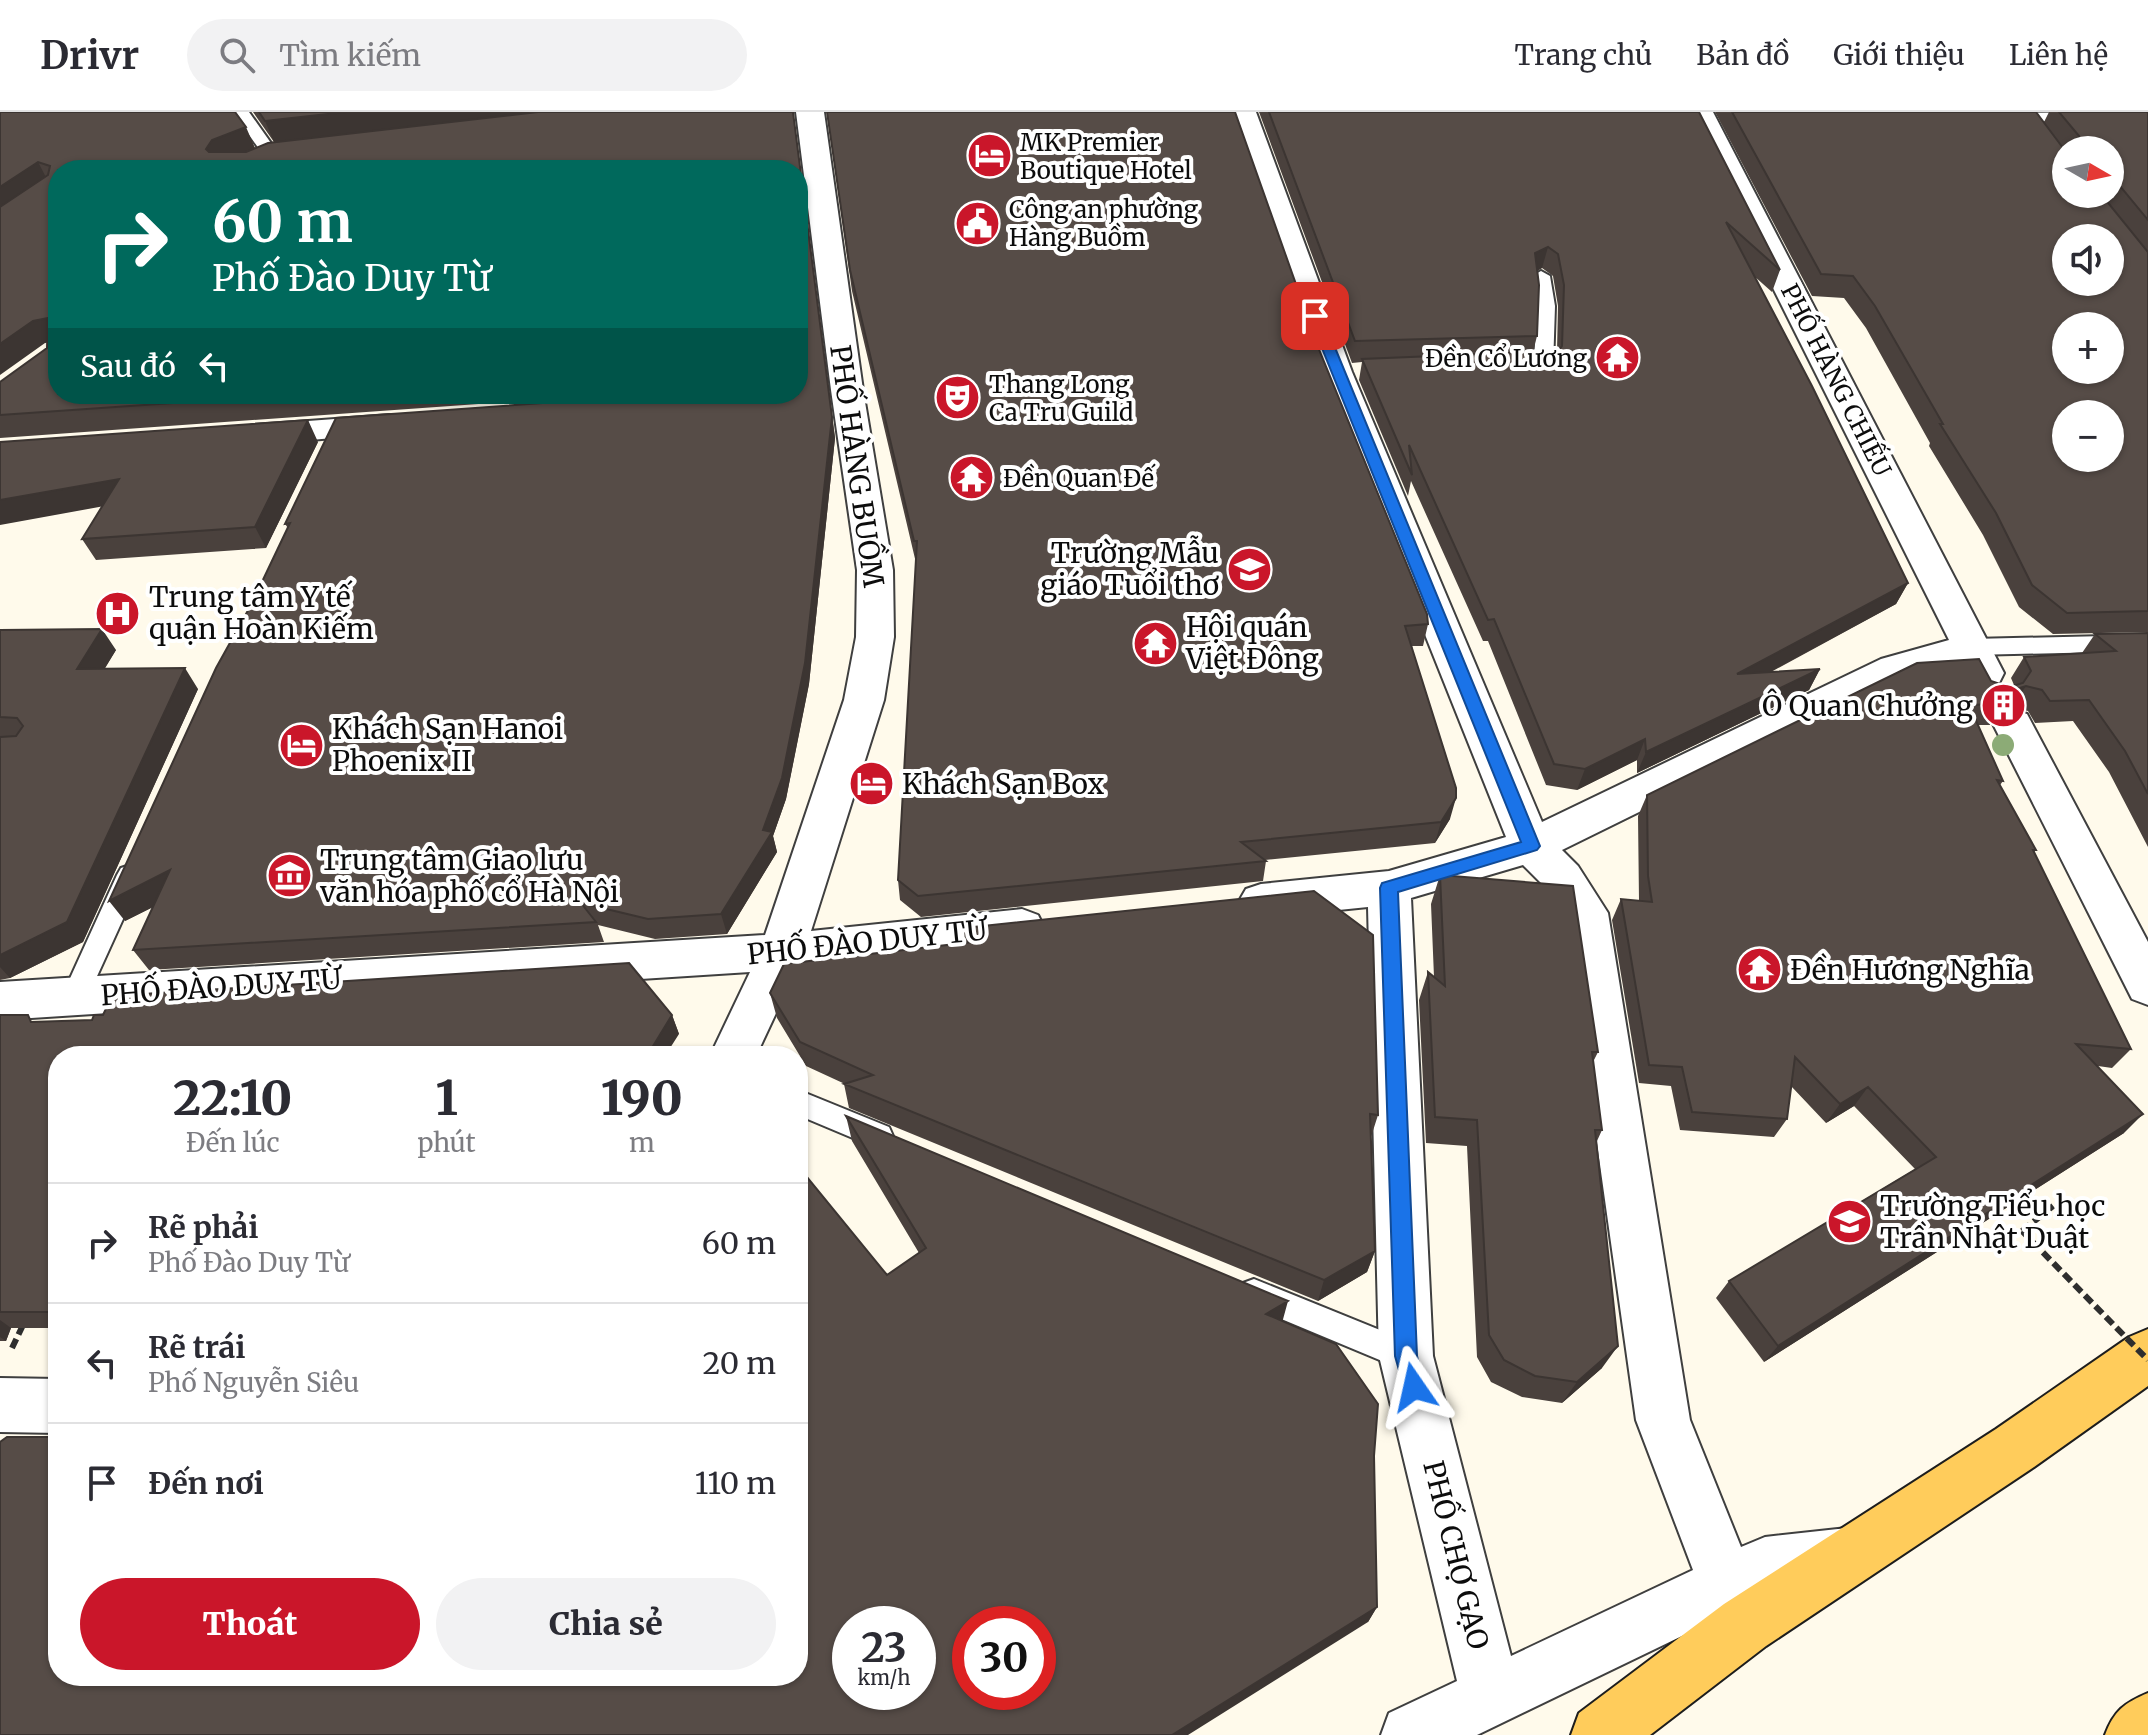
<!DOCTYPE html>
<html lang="vi">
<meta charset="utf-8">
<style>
:root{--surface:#fff;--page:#f2f2f3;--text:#2b2b33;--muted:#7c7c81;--line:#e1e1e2;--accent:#ca162a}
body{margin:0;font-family:Merriweather,serif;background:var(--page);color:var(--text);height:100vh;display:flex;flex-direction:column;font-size:30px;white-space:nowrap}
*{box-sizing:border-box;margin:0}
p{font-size:26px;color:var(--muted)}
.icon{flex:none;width:44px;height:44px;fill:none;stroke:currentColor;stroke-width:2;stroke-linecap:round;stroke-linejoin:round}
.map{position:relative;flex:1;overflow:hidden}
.drawer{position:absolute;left:48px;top:934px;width:760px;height:640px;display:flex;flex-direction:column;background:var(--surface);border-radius:32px;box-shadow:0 2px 6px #0004}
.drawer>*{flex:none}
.guide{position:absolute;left:48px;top:48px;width:760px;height:244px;border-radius:32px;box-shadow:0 2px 6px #0004;background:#00695c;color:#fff;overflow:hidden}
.needle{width:52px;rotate:99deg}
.tools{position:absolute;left:2052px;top:24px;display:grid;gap:16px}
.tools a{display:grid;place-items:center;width:72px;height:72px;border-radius:50%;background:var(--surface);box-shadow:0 2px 6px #0004;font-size:40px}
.speed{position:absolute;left:832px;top:1494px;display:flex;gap:16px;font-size:40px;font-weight:700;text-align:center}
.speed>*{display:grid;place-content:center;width:104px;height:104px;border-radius:50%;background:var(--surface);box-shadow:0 2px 6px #0004;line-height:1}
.speed small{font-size:20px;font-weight:400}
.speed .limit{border:12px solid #d22;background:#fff;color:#111}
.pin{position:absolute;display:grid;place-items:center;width:68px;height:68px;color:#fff;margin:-34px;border-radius:16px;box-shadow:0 4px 12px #0006}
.me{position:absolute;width:88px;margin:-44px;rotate:349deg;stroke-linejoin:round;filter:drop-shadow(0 0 6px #0008)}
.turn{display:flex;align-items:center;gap:28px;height:168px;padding:0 32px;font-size:36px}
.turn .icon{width:104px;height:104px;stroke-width:2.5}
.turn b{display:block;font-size:56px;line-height:68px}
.then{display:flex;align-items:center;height:76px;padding:0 32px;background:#0003;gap:16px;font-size:30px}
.eta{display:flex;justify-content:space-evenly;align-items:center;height:136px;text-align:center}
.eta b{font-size:48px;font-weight:800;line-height:56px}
.button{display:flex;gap:16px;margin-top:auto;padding:16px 32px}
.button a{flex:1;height:92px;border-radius:48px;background:var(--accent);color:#fff;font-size:32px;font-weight:800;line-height:92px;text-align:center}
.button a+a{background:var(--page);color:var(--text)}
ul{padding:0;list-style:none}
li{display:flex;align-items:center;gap:24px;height:120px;padding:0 32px;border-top:2px solid var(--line)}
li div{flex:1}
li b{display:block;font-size:30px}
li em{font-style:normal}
header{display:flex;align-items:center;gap:48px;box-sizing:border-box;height:112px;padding:0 40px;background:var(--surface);border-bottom:2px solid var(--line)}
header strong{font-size:38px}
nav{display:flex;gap:44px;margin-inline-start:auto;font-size:28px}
.search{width:560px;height:72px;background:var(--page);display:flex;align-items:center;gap:20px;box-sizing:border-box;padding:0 28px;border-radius:44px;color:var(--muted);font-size:30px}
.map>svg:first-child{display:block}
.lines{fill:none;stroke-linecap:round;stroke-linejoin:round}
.lane-casing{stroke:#3f3f3f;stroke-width:4}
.street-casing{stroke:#3f3f3f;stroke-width:4}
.primary-casing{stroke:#1d1d1d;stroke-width:4}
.path{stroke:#2e2e2e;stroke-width:6;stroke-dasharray:10 5;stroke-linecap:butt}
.lane{fill:#fff;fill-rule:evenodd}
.street{fill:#fff;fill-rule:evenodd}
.primary{fill:#ffcc5b;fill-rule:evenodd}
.path-bridge{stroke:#2e2e2e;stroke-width:6;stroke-dasharray:10 5;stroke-linecap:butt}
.tree{fill:#8cab76}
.wall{fill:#4a413d;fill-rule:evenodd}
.shaded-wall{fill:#3c3532}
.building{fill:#564c47;stroke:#3c3532;stroke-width:2;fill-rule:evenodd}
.route{fill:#1a73e8;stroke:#114b97;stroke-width:2}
.labels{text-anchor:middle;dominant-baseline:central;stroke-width:8;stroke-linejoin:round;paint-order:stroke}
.far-poi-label{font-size:24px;fill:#0c0c0c;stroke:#fff;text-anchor:start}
.far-street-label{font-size:24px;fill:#0c0c0c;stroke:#fff}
.street-label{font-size:28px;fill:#0c0c0c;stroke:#fff}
.poi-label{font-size:28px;fill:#0c0c0c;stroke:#fff;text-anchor:start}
</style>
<header>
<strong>Drivr</strong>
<div class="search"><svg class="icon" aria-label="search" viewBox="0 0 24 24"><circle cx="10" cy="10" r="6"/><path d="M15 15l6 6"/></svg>Tìm kiếm</div>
<nav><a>Trang chủ</a><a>Bản đồ</a><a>Giới thiệu</a><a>Liên hệ</a></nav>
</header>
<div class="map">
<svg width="2148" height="1623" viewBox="0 0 2148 1623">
<rect width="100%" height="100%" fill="#fffaeb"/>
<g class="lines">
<defs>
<path id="lane" d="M233 0H249L278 41 276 44H264Z
M1541 159 1550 164 1555 194 1553 255C1544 264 1522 264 1513 255L1516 251 1534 249 1537 194 1532 164Z
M2148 523V539L1972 543 1964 541 1961 535 1964 529 1972 527Z
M130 753 139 756 143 763 88 884 85 892 75 895 65 892 62 884 117 763 121 756Z
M798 978 889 1015 893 1024 889 1033 879 1037 798 1003Z
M1254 1167 1417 1233 1422 1244 1417 1255 1406 1259 1243 1191 1239 1181 1243 1171Z"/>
<path id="street" d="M796 0H824L863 278 893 458 894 525 884 588 811 819 1022 797 1038 803 1044 815 1038 827 1022 833 797 856 756 944H710L750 860 0 908V870L765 823 844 588 856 525 857 458 831 278Z
M1228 0H1256L1352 260 1542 710 1881 547 1949 528 1685 0H1713L2004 561 1999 571 1985 575 1971 571 1961 552 1909 567 1562 738 1578 754 1608 801 1690 1308 1741 1435 1765 1425 1847 1416 1867 1425 1876 1445 1867 1465 1847 1474 1769 1482 1477 1623H1381L1389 1601 1457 1569 1379 1244 1368 795 1261 806 1246 801 1239 789 1246 777 1261 772 1389 759 1506 725 1320 260ZM1523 753 1548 778 1565 804 1636 1308 1693 1458 1511 1544 1433 1244 1411 786Z
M2148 0V10L1977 9 1967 7 1963 1Z
M389 303 401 306 406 313 401 320 254 333 242 330 237 323 242 316 254 313Z
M2013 598 2027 602 2148 830V893L2132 887 1993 612 1999 602Z
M0 1266 58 1267V1321L0 1320Z"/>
<path id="primary" d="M2148 1217V1274L2034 1355 1766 1534 1650 1623H1571L1579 1601 1724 1492 1996 1317 2129 1225Z
M2148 1581V1623H2105C2114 1599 2124 1591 2148 1581Z"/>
</defs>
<use href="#lane" class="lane-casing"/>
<use href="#street" class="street-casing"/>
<use href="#primary" class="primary-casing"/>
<path class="path" d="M2022 1119 2058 1090
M12 1236 23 1213"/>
<use href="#lane" class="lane"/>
<use href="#street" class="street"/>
<use href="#primary" class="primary"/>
<path class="path-bridge" d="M2022 1119 2148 1248"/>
</g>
<circle class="tree" cx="2003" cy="633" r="11"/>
<path class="wall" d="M0 0 255 36 244 40 451 10 274 30 253 0H793L835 326 809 572 786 687 773 724 777 740 727 822 655 827 598 813 604 830 149 858 133 838 153 795 125 809 251 493 288 416 285 412 798 282V58L58 282H618L0 326V270L47 236V230L45 231Z
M827 0 1320 240 1428 512 1423 534H1412L1450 707 1435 731 1265 748 1266 749 1263 769 921 805 900 788 898 768 916 451 852 179Z
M1259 0H1699L1780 158 1772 180 1754 164 1908 471 1896 492 1771 560 1820 557 1809 578 1637 661V648L1577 678 1546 673 1488 529H1483L1411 369 1408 384 1359 268 1362 250 1352 251ZM1542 156 1553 164 1558 194 1557 239 1533 240 1537 224V159Z
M1715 0H2036L2044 10 2049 0H2148V520L2053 522 2019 495 1983 423 1929 334 1930 331 1866 216 1844 186 1812 184ZM2066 38H2110V82H2066Z
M318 330 266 436 96 448 82 427 103 394Z
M0 518 116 538 104 557 198 577 83 830 10 866 0 868V625H9L0 624Z
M2148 521V735L2109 660 2073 609 2035 611 2028 599 2012 595 1999 600 1990 613H1978L2003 669 2000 673 2036 738 2034 740 2131 937 2112 956 2098 954 2124 1021 1764 1250 1716 1186 1729 1169 1915 1057 1854 994 1826 1011 1791 974 1787 1007 1774 1025 1680 1018 1671 974 1639 971 1612 808 1621 787 1639 789 1638 704 1647 683 1991 569 2009 575 2014 573 2011 566 2024 545 2082 541 2095 522Z
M1440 763 1598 940 1593 950 1602 1018 1597 1029 1602 1256 1562 1291 1522 1285 1491 1270 1477 1245 1467 1034 1426 1031 1419 888 1428 860 1434 865 1431 792Z
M964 816 1378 1003 1371 1025 1375 1139 1367 1160 1318 1189 849 996 844 972H845L806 954 777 906 770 881 965 831Z
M0 903 35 910 672 903 679 922 58 944V1216H11L6 1229H0Z
M846 1004 1282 1209 1374 1344 1377 1495 1368 1510 58 1564 887 1163 919 1141 852 1029Z"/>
<path class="shaded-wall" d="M346 0H542L274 30 265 9Z
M793 0 835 326 809 572 786 687 773 724 777 740 727 822 721 802 763 718 832 305Z
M246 15 255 36 221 49 206 37 212 28Z
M38 50 49 71 0 104V75Z
M1548 135 1542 156 1529 163 1535 141Z
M48 206 58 228 45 231 0 263V232L33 209Z
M308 308 318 330 266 436 255 415Z
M119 367 132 389 0 413V388Z
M1908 471 1896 492 1727 583 1737 562Z
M102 517 116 538 92 578 77 557Z
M185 556 198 577 83 830 10 866 0 855V843Z
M1820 557 1809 578 1637 661 1646 640Z
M2026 574 2012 595 1999 600 2010 579Z
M1645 627 1637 648 1577 678 1585 657Z
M1456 686 1450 707 1435 731 1441 710Z
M170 758 185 779 125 809 109 789Z
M672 903 679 922 665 944H647Z
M1868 975 1854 994 1826 1011 1840 992Z
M2143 1002 2124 1021 1764 1250 1778 1234Z
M1375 1139 1367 1160 1318 1189 1324 1168Z
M1288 1189 1282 1211 1266 1202Z
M0 1208 11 1216 6 1229 0 1225Z
M1618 1234 1602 1256 1562 1291 1577 1270Z
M1377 1495 1368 1510 1188 1623H1172Z"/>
<path class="building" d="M0 0H235L246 15 212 28 206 37 209 40H246L268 31 538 0H793L832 305 805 551 782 666 763 718 772 720 721 802 648 807 581 791 596 810 133 838 170 758 109 789 216 556 251 493 290 411 285 412 336 306 668 282H798V271L800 270 806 262 798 252V58H58V282H303L0 303V270L47 236 48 206 33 209 0 232V95L48 63 50 54 38 50 0 75Z
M259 0H346L265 9Z
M827 0H1235L1320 240 1427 502 1428 512 1405 514 1456 676V686L1441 710 1241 730 1266 749 918 784 898 768 917 429H914L850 158Z
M1269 0H1699L1780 158 1726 110 1812 274 1908 471 1737 562 1820 557 1646 640 1645 627 1585 657 1554 652 1494 507 1488 508 1409 333 1412 363 1362 247 1558 239 1562 234 1564 173 1558 142 1548 135 1535 141 1539 173 1537 224 1355 229Z
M1732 0H2036L2066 40V82H2101L2148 140V499L2067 501 2032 473 1996 401 1940 312H1943L1875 194 1853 164 1821 162ZM2066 126H2110V170H2066ZM2066 214H2110V258H2066ZM2066 302H2110V346H2066Z
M2059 0H2148V108L2110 62V38H2080L2079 24Z
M308 308 255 415 82 427 119 367 0 388V330Z
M102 517 77 557 185 556 67 810 0 843V625L16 624 23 614 17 606 0 605V518Z
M2148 521V682L2125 639 2089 588 2050 589 2042 578 2026 574 2010 579 2004 592 1969 593 2003 669 1997 668 2036 738H2033L2131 937 2076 932 2143 1002 1778 1234 1729 1169 1936 1045 1868 975 1840 992 1795 945 1787 1007 1692 1000 1682 955 1649 953 1621 787 1652 790 1648 764 1647 683 1917 551 1979 547 1991 569 2009 575 2023 571 2031 559 2024 545 2116 539 2095 522Z
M1440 763 1573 774 1598 940H1592L1602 1018H1595L1618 1234 1577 1270 1535 1264 1504 1248 1489 1223 1477 1008 1435 1005 1428 860 1445 874Z
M1314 779 1373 823 1378 1003 1370 1002 1375 1139 1324 1168 844 972 873 963 800 930 770 881 784 852 981 829 964 816Z
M629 851 672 903 647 944H58V1200H0V903H28L31 910 92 908 94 903H103L112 884Z
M846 1004 1288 1189 1266 1202 1336 1232 1378 1292 1374 1344 1377 1495 1172 1623H0V1330L7 1325H58V1564H798V1054L887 1163 926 1136ZM850 1512H918V1580H850ZM970 1512H1038V1580H970Z"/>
<path class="route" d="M1315 200 1322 204 1540 734 1537 738 1398 780 1417 1244 1425 1275 1422 1283 1414 1286 1406 1283 1395 1244 1380 776 1382 771 1521 730 1309 204Z"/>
<defs>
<symbol id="hotel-disc" viewBox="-11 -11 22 22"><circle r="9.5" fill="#ca162a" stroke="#fff"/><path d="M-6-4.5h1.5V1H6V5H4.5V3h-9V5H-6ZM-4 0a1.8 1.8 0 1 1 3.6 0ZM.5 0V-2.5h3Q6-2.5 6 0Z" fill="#fff"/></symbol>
<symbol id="civic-disc" viewBox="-11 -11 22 22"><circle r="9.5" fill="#ca162a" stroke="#fff"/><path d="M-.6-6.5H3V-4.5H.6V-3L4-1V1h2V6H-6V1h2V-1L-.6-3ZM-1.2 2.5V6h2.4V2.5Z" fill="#fff"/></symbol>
<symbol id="temple-disc" viewBox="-11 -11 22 22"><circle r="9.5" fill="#ca162a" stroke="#fff"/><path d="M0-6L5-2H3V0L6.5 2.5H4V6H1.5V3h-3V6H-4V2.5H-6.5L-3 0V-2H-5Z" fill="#fff"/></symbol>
<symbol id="theatre-disc" viewBox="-11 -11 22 22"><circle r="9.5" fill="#ca162a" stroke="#fff"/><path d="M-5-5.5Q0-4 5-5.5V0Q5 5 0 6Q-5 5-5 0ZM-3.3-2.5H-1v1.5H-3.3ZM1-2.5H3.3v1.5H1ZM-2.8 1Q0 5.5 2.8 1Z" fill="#fff"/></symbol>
<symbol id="school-disc" viewBox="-11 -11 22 22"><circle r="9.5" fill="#ca162a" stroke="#fff"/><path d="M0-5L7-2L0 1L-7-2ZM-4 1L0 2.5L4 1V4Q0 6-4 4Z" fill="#fff"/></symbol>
<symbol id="hospital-disc" viewBox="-11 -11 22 22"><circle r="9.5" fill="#ca162a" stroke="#fff"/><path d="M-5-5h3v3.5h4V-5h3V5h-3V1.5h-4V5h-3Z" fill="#fff"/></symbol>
<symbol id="building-disc" viewBox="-11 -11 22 22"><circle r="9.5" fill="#ca162a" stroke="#fff"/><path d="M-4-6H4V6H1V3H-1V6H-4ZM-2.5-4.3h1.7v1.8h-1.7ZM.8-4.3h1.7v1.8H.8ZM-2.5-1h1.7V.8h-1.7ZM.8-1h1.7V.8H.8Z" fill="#fff"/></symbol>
<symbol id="museum-disc" viewBox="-11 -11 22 22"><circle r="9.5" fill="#ca162a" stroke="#fff"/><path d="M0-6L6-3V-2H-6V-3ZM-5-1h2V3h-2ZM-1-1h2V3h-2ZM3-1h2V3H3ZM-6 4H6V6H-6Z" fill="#fff"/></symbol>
</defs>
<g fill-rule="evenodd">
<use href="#hotel-disc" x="964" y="18" width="51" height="51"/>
<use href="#civic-disc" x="952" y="86" width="51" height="51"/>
<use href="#temple-disc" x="1592" y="220" width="51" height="51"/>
<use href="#theatre-disc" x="932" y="260" width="51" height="51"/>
<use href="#temple-disc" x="946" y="340" width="51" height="51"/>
<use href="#school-disc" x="1224" y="432" width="51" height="51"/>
<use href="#hospital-disc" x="92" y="476" width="51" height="51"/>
<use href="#temple-disc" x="1130" y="506" width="51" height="51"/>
<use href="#building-disc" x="1978" y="568" width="51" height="51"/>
<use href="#hotel-disc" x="276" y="608" width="51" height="51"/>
<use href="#hotel-disc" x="846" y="646" width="51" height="51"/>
<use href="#museum-disc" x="264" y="738" width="51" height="51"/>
<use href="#temple-disc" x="1734" y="832" width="51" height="51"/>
<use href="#school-disc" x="1824" y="1084" width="51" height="51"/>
</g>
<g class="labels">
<g class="far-poi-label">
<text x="1020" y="30">MK Premier<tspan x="1020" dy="28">Boutique Hotel</tspan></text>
<text x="1009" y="97">Công an phường<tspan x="1009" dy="28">Hàng Buồm</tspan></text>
<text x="1587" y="246" text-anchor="end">Đền Cổ Lương</text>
<text x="989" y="272">Thang Long<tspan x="989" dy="28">Ca Tru Guild</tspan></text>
<text x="1003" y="366">Đền Quan Đế</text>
</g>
<g class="far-street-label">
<text transform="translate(1836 268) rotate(63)">PHỐ HÀNG CHIẾU</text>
</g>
<g class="street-label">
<text transform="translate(857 354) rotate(82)">PHỐ HÀNG BUỒM</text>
<text transform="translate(867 830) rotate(-6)">PHỐ ĐÀO DUY TỪ</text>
<text transform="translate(221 875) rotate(-4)">PHỐ ĐÀO DUY TỪ</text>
<text transform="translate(1456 1443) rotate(76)">PHỐ CHỢ GẠO</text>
</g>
<g class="poi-label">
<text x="1219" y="441" text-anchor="end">Trường Mẫu<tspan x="1219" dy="32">giáo Tuổi thơ</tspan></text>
<text x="149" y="485">Trung tâm Y tế<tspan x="149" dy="32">quận Hoàn Kiếm</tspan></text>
<text x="1186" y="515">Hội quán<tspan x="1186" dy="32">Việt Đông</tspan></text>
<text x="1973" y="594" text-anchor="end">Ô Quan Chưởng</text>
<text x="332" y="617">Khách Sạn Hanoi<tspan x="332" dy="32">Phoenix II</tspan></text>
<text x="902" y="672">Khách Sạn Box</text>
<text x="320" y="748">Trung tâm Giao lưu<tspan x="320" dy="32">văn hóa phố cổ Hà Nội</tspan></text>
<text x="1790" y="858">Đền Hương Nghĩa</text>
<text x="1880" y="1094">Trường Tiểu học<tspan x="1880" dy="32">Trần Nhật Duật</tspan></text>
</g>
</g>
</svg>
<div class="tools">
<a><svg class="needle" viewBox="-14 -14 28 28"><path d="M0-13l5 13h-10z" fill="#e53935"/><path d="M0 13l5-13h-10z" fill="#7c7c81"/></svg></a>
<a><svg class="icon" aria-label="sound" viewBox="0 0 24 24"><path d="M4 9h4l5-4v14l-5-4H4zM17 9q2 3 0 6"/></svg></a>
<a>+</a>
<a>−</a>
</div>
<div class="speed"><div>23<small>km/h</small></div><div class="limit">30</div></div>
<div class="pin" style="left:1315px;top:204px;background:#d93025"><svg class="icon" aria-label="arrive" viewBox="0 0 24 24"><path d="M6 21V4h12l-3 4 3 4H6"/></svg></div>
<svg class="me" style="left:1414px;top:1275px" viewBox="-20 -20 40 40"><path d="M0-17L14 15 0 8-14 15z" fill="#1a73e8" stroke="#fff" stroke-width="4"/></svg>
<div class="guide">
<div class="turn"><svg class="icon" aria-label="right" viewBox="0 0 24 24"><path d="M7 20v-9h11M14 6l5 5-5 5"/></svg><div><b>60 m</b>Phố Đào Duy Từ</div></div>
<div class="then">Sau đó<svg class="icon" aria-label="left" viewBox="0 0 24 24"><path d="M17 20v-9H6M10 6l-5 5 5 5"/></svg></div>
</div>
<section class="drawer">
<div class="eta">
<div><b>22:10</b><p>Đến lúc</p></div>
<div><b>1</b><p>phút</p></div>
<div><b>190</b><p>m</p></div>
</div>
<ul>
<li><svg class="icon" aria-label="right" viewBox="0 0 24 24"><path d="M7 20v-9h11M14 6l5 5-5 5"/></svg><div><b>Rẽ phải</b><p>Phố Đào Duy Từ</p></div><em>60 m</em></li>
<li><svg class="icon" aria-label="left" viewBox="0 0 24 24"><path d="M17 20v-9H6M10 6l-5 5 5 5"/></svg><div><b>Rẽ trái</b><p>Phố Nguyễn Siêu</p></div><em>20 m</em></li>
<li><svg class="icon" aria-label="arrive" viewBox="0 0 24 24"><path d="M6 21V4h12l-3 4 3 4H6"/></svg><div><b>Đến nơi</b></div><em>110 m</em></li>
</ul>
<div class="button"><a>Thoát</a><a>Chia sẻ</a></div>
</section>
</div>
